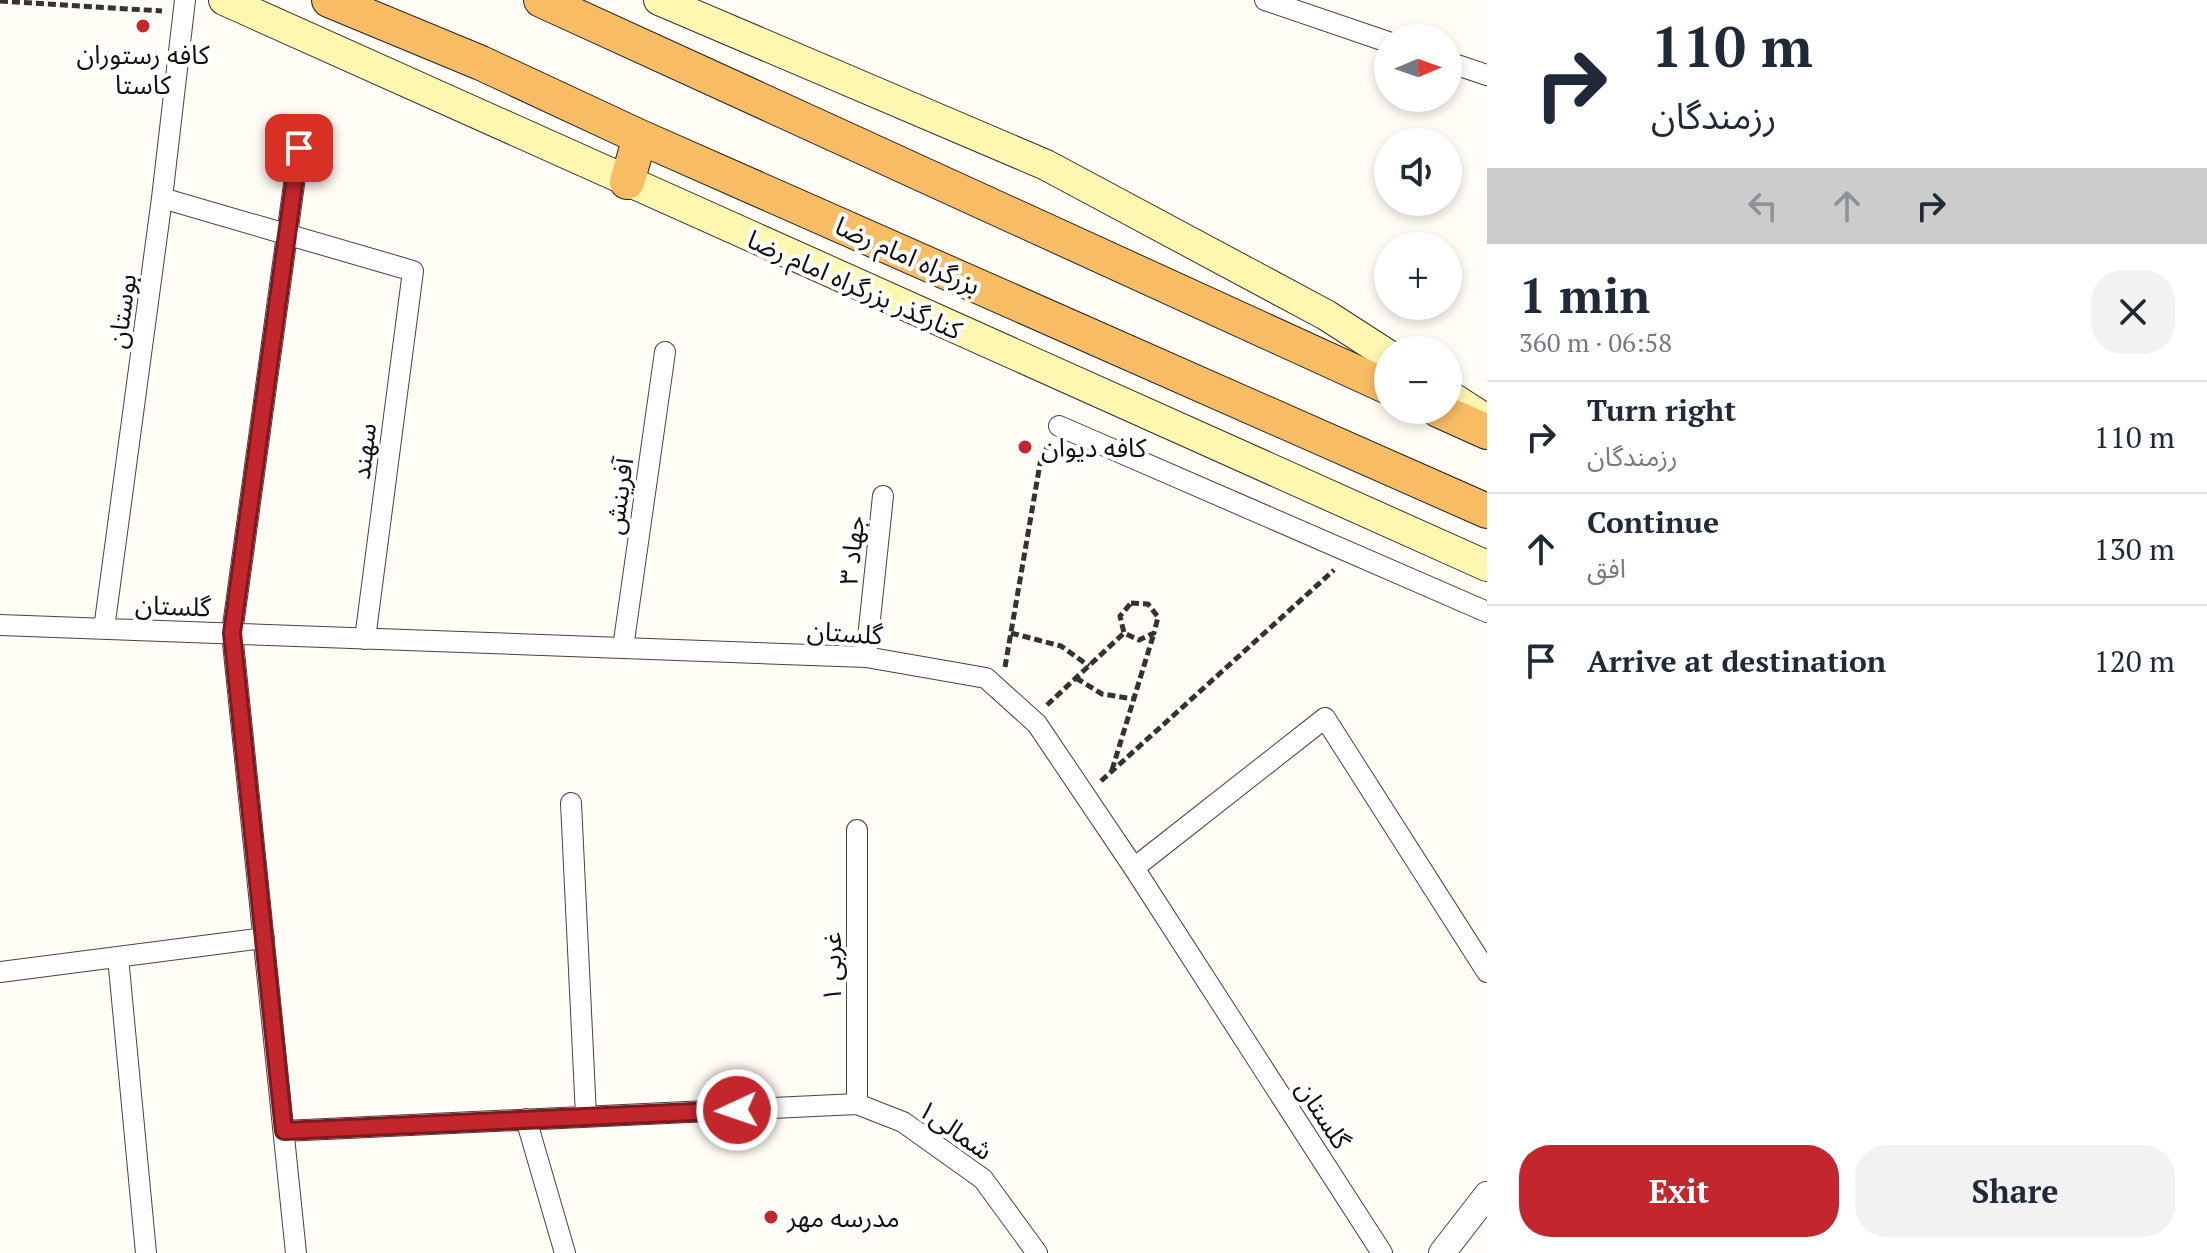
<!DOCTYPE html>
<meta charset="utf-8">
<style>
:root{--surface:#fff;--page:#f2f2f3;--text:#1f2937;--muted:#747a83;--line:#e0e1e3;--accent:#c4262e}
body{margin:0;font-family:"PT Serif","Noto Sans Arabic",serif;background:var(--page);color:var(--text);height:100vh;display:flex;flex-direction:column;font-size:30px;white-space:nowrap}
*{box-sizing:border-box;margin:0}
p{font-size:26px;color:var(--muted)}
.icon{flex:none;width:44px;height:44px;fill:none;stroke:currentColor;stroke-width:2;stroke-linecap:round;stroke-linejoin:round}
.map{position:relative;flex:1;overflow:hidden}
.details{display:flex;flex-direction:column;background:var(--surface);width:720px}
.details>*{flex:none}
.banner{background:#fff;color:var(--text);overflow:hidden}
.needle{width:52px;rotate:88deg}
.controls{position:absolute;left:1374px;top:24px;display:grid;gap:16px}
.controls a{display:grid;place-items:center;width:88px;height:88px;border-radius:50%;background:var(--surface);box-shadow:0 4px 12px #0003;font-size:40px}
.pin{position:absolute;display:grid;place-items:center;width:68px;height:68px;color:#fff;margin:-34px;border-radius:16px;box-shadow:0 4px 12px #0006}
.me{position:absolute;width:88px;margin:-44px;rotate:267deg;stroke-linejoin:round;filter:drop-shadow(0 0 6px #0008)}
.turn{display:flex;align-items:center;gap:28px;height:168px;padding:0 32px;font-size:36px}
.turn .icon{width:104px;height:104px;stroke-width:2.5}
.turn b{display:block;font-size:56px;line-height:68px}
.lanes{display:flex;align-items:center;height:76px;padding:0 32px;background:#0003;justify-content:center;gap:40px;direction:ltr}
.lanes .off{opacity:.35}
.round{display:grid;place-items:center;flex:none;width:84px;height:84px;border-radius:32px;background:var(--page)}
.overview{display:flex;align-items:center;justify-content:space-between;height:136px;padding:0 32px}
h1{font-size:48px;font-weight:700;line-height:60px}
.button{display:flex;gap:16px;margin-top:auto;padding:16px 32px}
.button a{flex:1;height:92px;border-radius:32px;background:var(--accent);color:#fff;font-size:32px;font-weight:700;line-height:92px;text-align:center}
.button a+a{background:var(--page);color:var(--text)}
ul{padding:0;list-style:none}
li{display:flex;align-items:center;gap:24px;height:112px;padding:0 32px;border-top:2px solid var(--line)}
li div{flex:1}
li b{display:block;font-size:30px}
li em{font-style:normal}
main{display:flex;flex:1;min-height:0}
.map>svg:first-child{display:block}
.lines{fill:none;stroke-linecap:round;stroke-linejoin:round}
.minor-casing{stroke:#444;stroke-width:22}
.tertiary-casing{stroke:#444;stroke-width:28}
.secondary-casing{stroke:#333;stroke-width:32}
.trunk-casing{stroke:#222;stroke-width:36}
.path{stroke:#333;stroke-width:5;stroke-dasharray:8 4;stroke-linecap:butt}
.minor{stroke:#fff;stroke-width:20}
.tertiary{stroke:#fff;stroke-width:26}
.secondary{stroke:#fff6b0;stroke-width:30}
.trunk{stroke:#f7bc64;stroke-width:34}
.route-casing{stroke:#7f191e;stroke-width:20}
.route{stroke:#c4262e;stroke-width:14}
.poi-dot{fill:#c4262e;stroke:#fff;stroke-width:3}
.labels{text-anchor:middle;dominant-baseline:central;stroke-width:8;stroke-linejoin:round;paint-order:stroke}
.poi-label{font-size:26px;fill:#111;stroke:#fff;text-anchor:start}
.street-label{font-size:26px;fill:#111;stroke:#fff}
</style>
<main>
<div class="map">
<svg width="1487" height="1253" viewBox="0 0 1487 1253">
<rect width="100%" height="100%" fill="#fffdf5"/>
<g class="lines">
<defs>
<path id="minor" d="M1265 0 1388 42
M1448 62 1487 75
M162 198 413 271 365 639
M1059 426 1487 612
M0 625 866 657 986 678 1037 724 1134 868 1382 1253
M104 629 162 198 185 0
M623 648 665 352
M866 657 883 496
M571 803 586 1116
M1134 868 1325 718 1487 972
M118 957 146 1253
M0 972 264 938
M857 1104V830
M526 1119 565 1253
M284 1131 857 1104 903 1122 983 1179 1037 1253
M296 1253 232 633 299 148"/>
<path id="tertiary" d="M1442 1253 1487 1195"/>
<path id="secondary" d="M224 0 1487 566
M659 0 1046 165 1326 315 1388 355
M1448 395 1487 420"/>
<path id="trunk" d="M329 0 481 63 640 137 1487 511
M541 0 1388 387
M627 182 640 137
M1438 410 1487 432"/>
</defs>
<use href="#minor" class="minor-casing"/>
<use href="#tertiary" class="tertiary-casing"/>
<use href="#secondary" class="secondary-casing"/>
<use href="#trunk" class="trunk-casing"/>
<path class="path" d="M0 1 162 11
M1131 603 1148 604 1158 617 1154 633 1139 640 1124 633 1120 616Z
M1011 633 1061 646 1089 666
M1005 667 1041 458 1048 446
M1076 678 1102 694 1134 699
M1047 705 1124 633
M1112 770 1154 633
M1101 781 1334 570"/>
<use href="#minor" class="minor"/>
<use href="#tertiary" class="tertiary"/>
<use href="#secondary" class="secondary"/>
<use href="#trunk" class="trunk"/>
</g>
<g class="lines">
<defs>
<path id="route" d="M299 148 232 633 284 1131 737 1110"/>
</defs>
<use href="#route" class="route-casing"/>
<use href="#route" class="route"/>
</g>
<g class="poi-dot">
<circle cx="143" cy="26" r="8"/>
<circle cx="1025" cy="447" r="8"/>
<circle cx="771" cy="1217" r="8"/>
</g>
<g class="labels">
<g class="poi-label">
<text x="143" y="54" text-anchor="middle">کافه رستوران<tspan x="143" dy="30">کاستا</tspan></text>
<text x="1041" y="447">کافه دیوان</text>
<text x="787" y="1217">مدرسه مهر</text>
</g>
<g class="street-label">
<text transform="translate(908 255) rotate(24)">بزرگراه امام رضا</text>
<text transform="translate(855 284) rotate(24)">کنارگذر بزرگراه امام رضا</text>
<text transform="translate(121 311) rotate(-82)">بوستان</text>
<text transform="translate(363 451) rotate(-83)">سهند</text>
<text transform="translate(618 496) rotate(-82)">آفرینش</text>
<text transform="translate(851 550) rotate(-84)">جهاد ۳</text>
<text transform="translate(173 605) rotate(2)">گلستان</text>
<text transform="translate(845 632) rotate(4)">گلستان</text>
<text transform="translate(831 967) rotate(-90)">غربی ۱</text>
<text transform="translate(1324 1114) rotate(57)">گلستان</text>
<text transform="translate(956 1129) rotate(35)">شمالی۱</text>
</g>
</g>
</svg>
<div class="controls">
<a><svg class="needle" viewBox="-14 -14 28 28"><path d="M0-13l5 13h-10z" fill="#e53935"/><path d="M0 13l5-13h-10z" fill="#747a83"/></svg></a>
<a><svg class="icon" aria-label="sound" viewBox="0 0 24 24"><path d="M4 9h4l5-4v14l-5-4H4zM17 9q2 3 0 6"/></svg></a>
<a>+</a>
<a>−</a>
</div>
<div class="pin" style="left:299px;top:148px;background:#d93025"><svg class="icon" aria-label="arrive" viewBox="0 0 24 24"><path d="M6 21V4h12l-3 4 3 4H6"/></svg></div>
<svg class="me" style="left:737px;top:1110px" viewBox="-20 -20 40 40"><circle r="17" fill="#c4262e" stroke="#fff" stroke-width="3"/><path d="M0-11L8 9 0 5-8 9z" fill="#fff"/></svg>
</div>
<section class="details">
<div class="banner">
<div class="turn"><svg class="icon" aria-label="right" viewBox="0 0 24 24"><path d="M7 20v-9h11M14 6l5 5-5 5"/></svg><div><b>110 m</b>رزمندگان</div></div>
<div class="lanes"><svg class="icon off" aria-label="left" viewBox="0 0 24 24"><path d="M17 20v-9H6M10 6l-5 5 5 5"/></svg><svg class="icon off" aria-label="ahead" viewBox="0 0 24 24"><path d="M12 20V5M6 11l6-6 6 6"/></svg><svg class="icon" aria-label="right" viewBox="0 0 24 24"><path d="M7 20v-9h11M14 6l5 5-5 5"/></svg></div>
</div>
<div class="overview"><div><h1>1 min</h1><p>360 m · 06:58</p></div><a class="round"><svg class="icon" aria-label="close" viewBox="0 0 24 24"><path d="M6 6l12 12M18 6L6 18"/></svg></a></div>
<ul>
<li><svg class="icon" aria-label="right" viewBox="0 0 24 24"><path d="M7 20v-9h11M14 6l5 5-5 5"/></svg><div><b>Turn right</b><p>رزمندگان</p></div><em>110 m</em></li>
<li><svg class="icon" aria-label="ahead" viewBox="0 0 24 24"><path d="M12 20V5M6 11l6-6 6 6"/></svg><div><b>Continue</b><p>افق</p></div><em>130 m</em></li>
<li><svg class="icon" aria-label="arrive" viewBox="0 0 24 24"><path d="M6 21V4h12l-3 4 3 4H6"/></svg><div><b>Arrive at destination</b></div><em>120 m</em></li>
</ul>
<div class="button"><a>Exit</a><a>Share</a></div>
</section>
</main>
